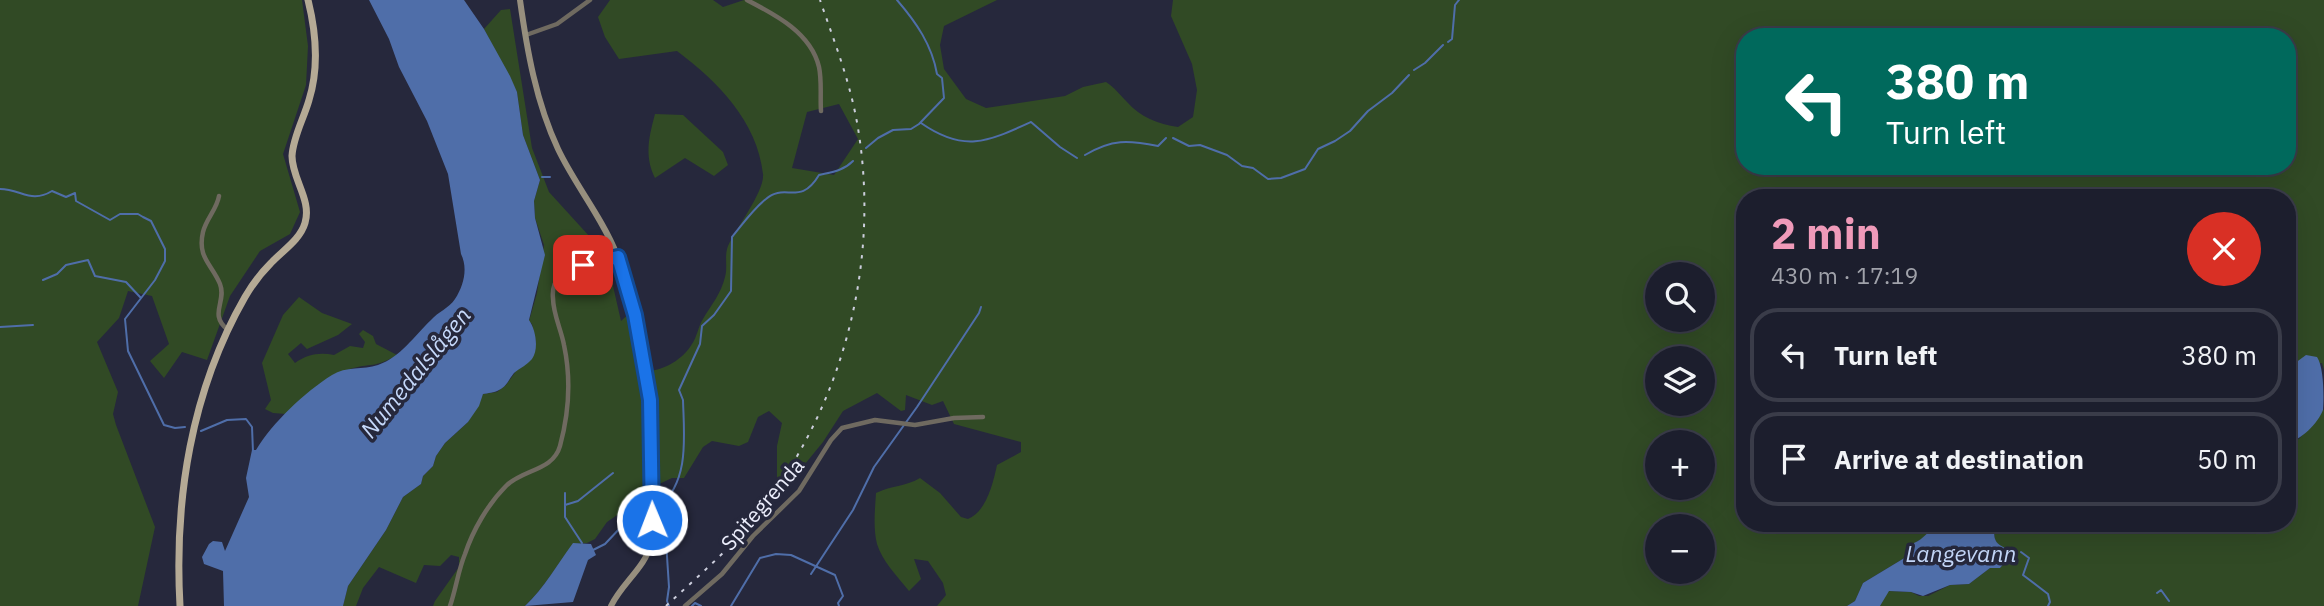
<!DOCTYPE html>
<meta charset="utf-8">
<style>
:root{--surface:#1c1e2d;--page:#252735;--text:#f1f3f6;--muted:#a0a2aa;--line:#3a3c49;--accent:#ef9ab9}
body{margin:0;font-family:"IBM Plex Sans",sans-serif;background:var(--page);color:var(--text);height:100vh;display:flex;flex-direction:column;font-size:26px;white-space:nowrap}
*{box-sizing:border-box;margin:0}
p{font-size:23px;color:var(--muted)}
.icon{flex:none;width:38px;height:38px;fill:none;stroke:currentColor;stroke-width:2;stroke-linecap:round;stroke-linejoin:round}
.map{position:relative;flex:1;overflow:hidden}
.sheet{position:absolute;left:1736px;top:189px;width:560px;height:343px;display:flex;flex-direction:column;background:var(--surface);border-radius:28px;box-shadow:0 7px 28px #0002,0 0 0 2px var(--line)}
.sheet>*{flex:none}
.top-card{position:absolute;left:1736px;top:28px;width:560px;height:147px;border-radius:28px;box-shadow:0 7px 28px #0002,0 0 0 2px var(--line);background:#00695c;color:#fff;overflow:hidden}
.fabs{position:absolute;left:1645px;top:262px;display:grid;gap:14px}
.fabs a{display:grid;place-items:center;width:70px;height:70px;border-radius:50%;background:var(--surface);box-shadow:0 7px 28px #0002,0 0 0 2px var(--line);font-size:35px}
.pin{position:absolute;display:grid;place-items:center;width:60px;height:60px;color:#fff;margin:-30px;border-radius:14px;box-shadow:0 4px 10px #0006}
.me{position:absolute;width:77px;margin:-38px;rotate:359deg;stroke-linejoin:round;filter:drop-shadow(0 0 5px #0008)}
.turn{display:flex;align-items:center;gap:24px;height:147px;padding:0 35px;font-size:32px}
.turn .icon{width:91px;height:91px;stroke-width:2.5}
.turn b{display:block;font-size:49px;line-height:60px}
.round{display:grid;place-items:center;flex:none;width:74px;height:74px;border-radius:37px;background:var(--page)}
.headline{display:flex;align-items:center;justify-content:space-between;height:119px;padding:0 35px}
h1{font-size:42px;font-weight:700;line-height:52px;color:var(--accent)}
ul{padding:0;list-style:none}
li{display:flex;align-items:center;gap:21px;height:94px;margin:0 14px 10px;padding:0 21px;border:4px solid var(--line);border-radius:28px}
li div{flex:1}
li b{display:block;font-size:26px}
li em{font-style:normal}
.map>svg:first-child{display:block}
.green{fill:#314a25;fill-rule:evenodd}
.water{fill:#4f6ea9}
.lines{fill:none;stroke-linecap:round;stroke-linejoin:round}
.stream{stroke:#4f6ea9;stroke-width:2}
.canal{stroke:#4f6ea9;stroke-width:5}
.street{stroke:#6f6a60;stroke-width:4.5}
.secondary{stroke:#978f7e;stroke-width:6}
.primary{stroke:#b5aa95;stroke-width:7}
.rail{stroke:#cccedd;stroke-width:2;stroke-dasharray:3.5 7;stroke-linecap:butt}
.route-casing{stroke:#114b97;stroke-width:18}
.route{stroke:#1a73e8;stroke-width:12}
.labels{text-anchor:middle;dominant-baseline:central;stroke-width:7;stroke-linejoin:round;paint-order:stroke}
.street-label{font-size:21px;fill:#ebedfb;stroke:#26283c}
.water-label{font-size:23px;font-style:italic;fill:#c5d8fa;stroke:#26283c}
</style>
<div class="map">
<svg width="2324" height="606" viewBox="0 0 2324 606">
<rect width="100%" height="100%" fill="#26283c"/>
<path class="green" d="M0 0H302L308 46 306 85 283 154 300 212 290 234 260 251 230 296 207 360 182 352 164 378 150 361 169 344 152 296 128 291 119 318 97 342 118 392 113 414 116 425 155 527 138 606H0Z
M610 0H713L723 7 744 0H997L944 26 940 45 944 69 966 99 986 108 1065 96 1083 87 1106 82C1115 88 1119 94 1127 102 1140 117 1158 124 1178 127L1193 117 1197 90 1192 64 1171 16 1173 0H2324V370L2322 363 2287 369V198H1745V523H1938L1924 538 1916 542 1911 554 1863 583 1855 601 1847 606H937L946 595 943 583 928 561 914 559 921 579 909 591C898 577 882 561 877 544 873 528 875 509 876 493 890 486 907 486 920 478L940 493 961 517 968 519C986 512 993 484 997 465L1021 452V442L954 424 943 401 932 405 906 395 905 410 901 411 877 393 843 411 823 442 787 486 777 485V446L782 423 769 411 758 417 748 442 739 446 712 441 703 447 684 478H672L636 495 626 509 607 522 595 539 587 543 573 544C557 565 544 588 525 606H433L435 601 459 567V557L451 555 440 566 424 565 416 583 379 567 363 588 356 606H343L348 586 386 530 403 497 421 484 423 476 433 466 436 456 445 443 468 422 483 394 497 392 506 385 536 343 532 324 529 321 537 293 544 245 535 218 534 201 540 180 523 135 517 92 484 29 501 10 510 9 532 148 549 192 590 237 608 264 621 321 632 311 648 371C665 370 683 359 692 344 697 337 698 327 703 319 711 305 721 294 725 277 728 267 724 256 728 246 736 228 765 191 763 174 757 121 718 82 677 51L619 59 605 37 598 17ZM1745 37H2287V166H1745ZM839 104 858 139 834 175 792 168 807 112ZM1657 275H1703V320H1657ZM1657 359H1703V404H1657ZM1657 443H1703V488H1657ZM1657 527H1703V572H1657Z
M655 114 683 115 723 152 728 165 714 176 685 158 655 178C644 156 649 137 655 114Z
M299 297 322 313 352 324 338 335 307 349 301 343 288 354 295 363C307 354 320 352 334 355L350 346 363 348 365 342 359 334 363 330 373 336 376 344 397 355C376 368 370 363 350 369 324 377 305 397 286 414L273 413 265 409 271 400 262 363 283 315Z
M2324 409V606H1880L1888 591 1911 592 1919 596H1928L1950 585 1969 584 1990 568H2000L2014 553C1997 544 1992 544 1995 523H2287V442L2299 439Z"/>
<path class="water" d="M369 0H464L484 29 510 76 517 92 523 135 540 180 534 201 535 218 545 255 529 320C536 330 539 349 532 359 527 365 520 368 514 373 509 379 507 386 499 390 494 393 488 393 483 394L479 406 468 422 445 443 436 456 433 466 423 476 421 484 403 497 386 530 348 586 343 606H224L223 571 204 564 202 557 209 544 213 541 222 542 225 551 249 497 246 478 252 450H256C272 423 305 392 332 375 346 366 363 370 378 365 401 357 414 336 431 320 438 312 449 308 455 299 464 285 468 268 461 254L448 174 427 121 399 67 389 39Z
M2306 355 2317 357C2324 367 2324 398 2323 410 2318 423 2301 441 2287 442V369Z
M1938 523H1995C1992 544 1997 544 2014 552L2000 568H1990L1969 584 1950 585 1923 596 1911 592 1889 591 1880 606H1847L1855 601 1863 583 1911 554 1914 543C1924 539 1929 530 1938 523Z
M573 543 591 544 596 555 588 560 573 602 525 606C544 588 557 565 573 543Z"/>
<g class="lines">
<path class="stream" d="M1448 42 1452 39 1455 5 1459 0
M1414 70 1425 63 1443 45
M921 123C964 153 987 142 1031 122L1060 147 1077 158
M1173 138 1189 146 1200 145 1227 155 1242 166 1253 168 1268 179 1281 178 1305 169 1318 149 1335 141 1350 131 1368 111 1392 93 1409 75
M866 148 878 138 893 130 911 129 919 124 944 98 942 78 937 74C932 45 916 22 897 0
M1085 155C1112 139 1128 140 1158 146L1166 138
M542 177H550
M0 189C21 189 31 204 52 191L66 197 75 193 76 201 110 220 120 214H138L143 217 151 221 165 249V261L155 280 125 319 128 351 164 425 175 428 185 427
M43 280 57 274 66 265 88 260 95 276 126 282 140 297
M0 327 33 325
M201 431 227 420 246 419 252 427 253 452
M565 493V517L582 543
M565 505 578 501 613 473
M593 550 605 544 639 508 645 511
M2021 552 2029 558 2023 575 2048 594 2050 602 2048 606
M811 574 853 510 874 467 917 407 979 313 981 307
M2157 593 2161 590 2169 601
M669 606 667 601 669 587 666 541 656 527 661 521 657 518 661 511 659 507C690 481 684 436 683 400L679 390 700 344 702 326 714 315 731 291 732 237C742 225 753 209 766 199 785 182 800 207 819 175 832 172 843 171 853 161
M692 606 695 603 701 606
M731 606 760 558 776 554 791 555 835 575 843 596 838 603 839 606"/>
<path class="canal" d="M663 503 666 506"/>
<path class="street" d="M747 0C776 15 811 33 819 67 822 81 820 97 821 111
M526 35 557 24 590 0
M219 196C217 209 206 219 203 232 197 258 212 264 220 284 227 302 208 314 228 330
M450 606C456 589 458 571 465 554 473 530 488 504 506 486 523 469 553 471 560 446 569 413 571 378 564 345 561 329 553 314 553 298 552 289 555 279 562 274 575 262 601 261 618 257
M685 606 722 574 753 536 799 491 831 440 842 428 875 420 915 425 954 418 983 417"/>
<path class="secondary" d="M520 0C527 50 536 102 558 149 575 185 602 217 617 255 646 326 651 404 651 479 652 500 653 522 651 543 646 567 622 583 611 606"/>
<path class="primary" d="M180 606C174 500 191 391 245 297 252 285 261 273 271 263 282 251 300 240 305 223 312 200 292 179 292 156 293 137 304 118 309 100 319 68 316 32 308 0"/>
<path class="rail" d="M666 606C696 578 727 552 753 520 844 408 883 259 856 117 848 76 833 38 820 0"/>
</g>
<g class="lines">
<defs>
<path id="route" d="M583 265 618 257 635 315 650 400 652 520"/>
</defs>
<use href="#route" class="route-casing"/>
<use href="#route" class="route"/>
</g>
<g class="labels">
<g class="street-label">
<text transform="translate(762 504) rotate(-49)">Spitegrenda</text>
</g>
<g class="water-label">
<text transform="translate(415 372) rotate(-51)">Numedalslågen</text>
<text x="1961" y="553">Langevann</text>
</g>
</g>
</svg>
<div class="fabs">
<a><svg class="icon" aria-label="search" viewBox="0 0 24 24"><circle cx="10" cy="10" r="6"/><path d="M15 15l6 6"/></svg></a>
<a><svg class="icon" aria-label="layers" viewBox="0 0 24 24"><path d="M12 4l9 5-9 5-9-5zM3 14l9 5 9-5"/></svg></a>
<a>+</a>
<a>−</a>
</div>
<div class="pin" style="left:583px;top:265px;background:#d93025"><svg class="icon" aria-label="arrive" viewBox="0 0 24 24"><path d="M6 21V4h12l-3 4 3 4H6"/></svg></div>
<svg class="me" style="left:652px;top:520px" viewBox="-20 -20 40 40"><circle r="17" fill="#1a73e8" stroke="#fff" stroke-width="3"/><path d="M0-11L8 9 0 5-8 9z" fill="#fff"/></svg>
<div class="top-card">
<div class="turn"><svg class="icon" aria-label="left" viewBox="0 0 24 24"><path d="M17 20v-9H6M10 6l-5 5 5 5"/></svg><div><b>380 m</b>Turn left</div></div>
</div>
<section class="sheet">
<div class="headline"><div><h1>2 min</h1><p>430 m · 17:19</p></div><a class="round" style="background:#d93025;color:#fff"><svg class="icon" aria-label="close" viewBox="0 0 24 24"><path d="M6 6l12 12M18 6L6 18"/></svg></a></div>
<ul>
<li><svg class="icon" aria-label="left" viewBox="0 0 24 24"><path d="M17 20v-9H6M10 6l-5 5 5 5"/></svg><div><b>Turn left</b></div><em>380 m</em></li>
<li><svg class="icon" aria-label="arrive" viewBox="0 0 24 24"><path d="M6 21V4h12l-3 4 3 4H6"/></svg><div><b>Arrive at destination</b></div><em>50 m</em></li>
</ul>
</section>
</div>
